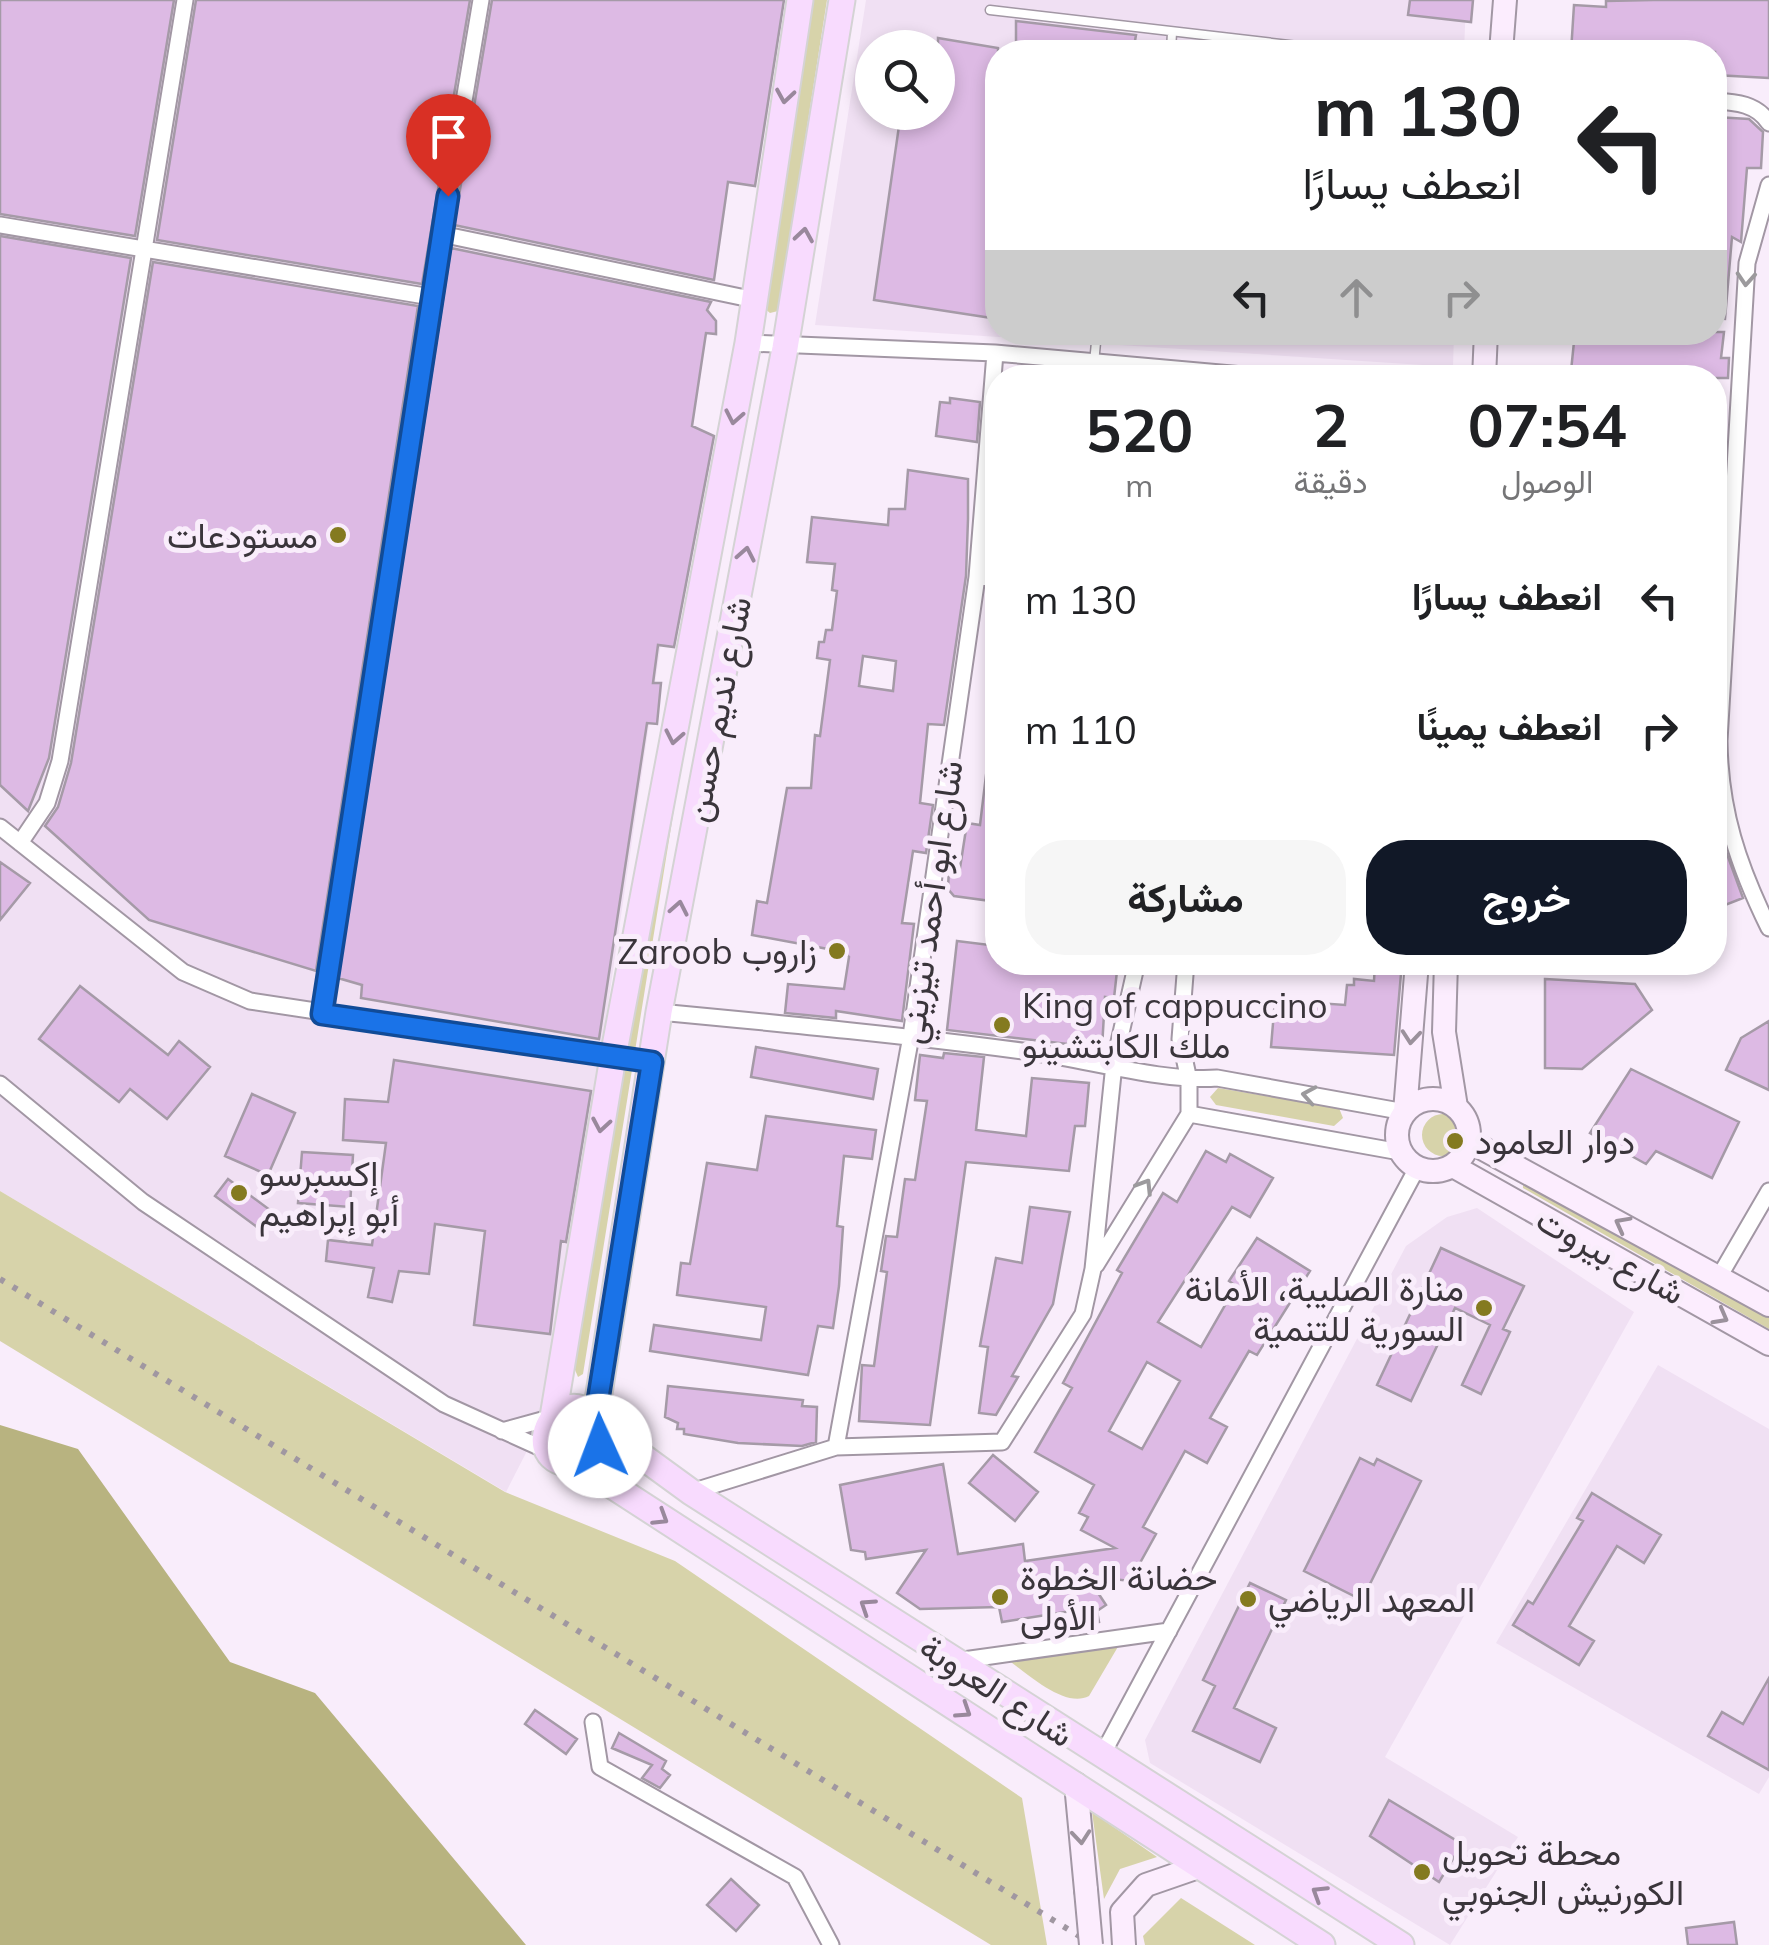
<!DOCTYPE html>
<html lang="ar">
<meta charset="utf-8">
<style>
:root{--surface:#fff;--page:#f6f6f6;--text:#202124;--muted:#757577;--accent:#111827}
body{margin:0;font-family:Mulish,Vazirmatn,sans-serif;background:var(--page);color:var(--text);direction:rtl;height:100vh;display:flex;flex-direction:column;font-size:38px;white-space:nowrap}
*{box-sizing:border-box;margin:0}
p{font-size:32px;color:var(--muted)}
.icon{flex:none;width:55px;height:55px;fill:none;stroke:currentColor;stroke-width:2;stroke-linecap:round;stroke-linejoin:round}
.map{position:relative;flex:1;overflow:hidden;direction:ltr}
.panel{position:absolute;left:985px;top:365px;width:742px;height:610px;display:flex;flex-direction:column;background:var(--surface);border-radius:40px;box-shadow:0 5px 15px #0003;direction:rtl}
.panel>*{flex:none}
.guide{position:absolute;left:985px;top:40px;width:742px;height:305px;border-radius:40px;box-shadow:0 5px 15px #0003;direction:rtl;background:#fff;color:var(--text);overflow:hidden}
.controls{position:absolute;left:855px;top:30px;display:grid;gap:20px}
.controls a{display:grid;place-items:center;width:100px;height:100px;border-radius:50%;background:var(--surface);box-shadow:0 5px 15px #0003;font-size:50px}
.pin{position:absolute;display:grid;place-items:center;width:85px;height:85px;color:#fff;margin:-102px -42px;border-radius:50% 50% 50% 0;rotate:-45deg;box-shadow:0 0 10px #0007}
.pin .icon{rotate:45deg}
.me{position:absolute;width:110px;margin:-55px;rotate:358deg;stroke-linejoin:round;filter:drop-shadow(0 0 8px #0008)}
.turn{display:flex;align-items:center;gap:35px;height:210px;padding:0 40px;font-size:45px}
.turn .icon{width:130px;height:130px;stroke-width:2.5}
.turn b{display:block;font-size:70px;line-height:85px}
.lanes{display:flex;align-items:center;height:95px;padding:0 40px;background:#0003;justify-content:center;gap:50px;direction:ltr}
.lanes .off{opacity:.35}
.eta{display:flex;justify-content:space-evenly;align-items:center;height:170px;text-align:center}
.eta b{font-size:60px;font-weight:700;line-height:70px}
.button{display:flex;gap:20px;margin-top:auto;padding:20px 40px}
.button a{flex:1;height:115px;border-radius:40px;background:var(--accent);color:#fff;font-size:40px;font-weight:700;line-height:115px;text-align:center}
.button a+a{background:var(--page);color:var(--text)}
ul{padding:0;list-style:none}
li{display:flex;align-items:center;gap:30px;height:130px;padding:0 40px}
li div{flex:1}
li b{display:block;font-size:38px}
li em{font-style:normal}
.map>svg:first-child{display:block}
.built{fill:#f0e0f3;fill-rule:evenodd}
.green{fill:#d7d3aa}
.water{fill:#b8b380}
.building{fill:#ddbae4;stroke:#a59aa7;stroke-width:2.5;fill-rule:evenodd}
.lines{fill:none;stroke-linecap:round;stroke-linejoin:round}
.lane-casing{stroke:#a297a4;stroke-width:11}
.street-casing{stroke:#a297a4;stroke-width:19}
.secondary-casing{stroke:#a297a4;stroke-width:26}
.primary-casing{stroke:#d4d3d4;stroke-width:29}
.lane{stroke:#fff;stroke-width:8}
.street{stroke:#fff;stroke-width:15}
.secondary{stroke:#fcedfe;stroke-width:22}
.primary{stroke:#f8dbfe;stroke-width:25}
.rail{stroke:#a097a1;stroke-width:6;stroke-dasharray:5 10;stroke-linecap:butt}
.secondary-bridge-casing{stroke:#a297a4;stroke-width:26;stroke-linecap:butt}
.secondary-bridge{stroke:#fcedfe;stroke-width:22}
.oneway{stroke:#99889c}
.oneway2{stroke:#9c9a9d}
.oneway3{stroke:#9b919c}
.route-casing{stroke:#114b97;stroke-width:25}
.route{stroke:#1a73e8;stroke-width:18}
.poi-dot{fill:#847a20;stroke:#f9edfb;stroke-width:4}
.labels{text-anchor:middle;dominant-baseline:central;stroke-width:10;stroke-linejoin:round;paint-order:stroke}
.poi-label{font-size:35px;fill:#3a353b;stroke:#f9edfb;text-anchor:start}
.street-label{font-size:35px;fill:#3a353b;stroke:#f9edfb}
</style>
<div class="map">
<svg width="1769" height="1945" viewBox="0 0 1769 1945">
<rect width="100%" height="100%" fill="#f9edfb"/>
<path class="built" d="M0 0H755L549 1408 506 1492 0 1191Z
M866 0H1466L1464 52H998V332L1454 333 1453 367 815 325ZM872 48H938V112H872Z
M1477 1208 1634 1312 1385 1757 1518 1837 1450 1945 1150 1763 1145 1740 1406 1246 1447 1217Z
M1658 1365 1769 1429V1777L1759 1794 1496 1643Z"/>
<path class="green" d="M812 0H827L778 311 770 313 764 308Z
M731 387 697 666 583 1374 578 1377 573 1365Z
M1218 1088 1339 1108 1343 1118 1334 1126 1216 1105 1210 1097Z
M1422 1135a21 21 0 1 1 42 0a21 21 0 1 1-42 0Z
M1523 1182 1769 1315V1329L1523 1188Z
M0 1191 505 1492 675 1561 1022 1798 1047 1945H991L0 1341Z
M1119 1645 1089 1696C1064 1709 1026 1672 1005 1658Z
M1092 1812 1157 1857 1120 1869 1104 1899Z
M1181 1898 1255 1945H1145L1143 1936Z"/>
<path class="water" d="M0 1425 78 1449 230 1662 315 1693 526 1945H0Z"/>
<path class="building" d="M0 0H174L135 236 0 214Z
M196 0H470L422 284 157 240Z
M492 0H784L755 186 728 182 714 280 454 225Z
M1410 0H1473L1471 22 1408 15Z
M1653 0H1769V78L1715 75V52H1571L1574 5 1606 7V1Z
M1016 21 1136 35 1133 52H1016Z
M938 38 998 48V319L874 300 901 112H938Z
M1715 117 1749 119 1763 132 1761 168H1747L1741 242 1732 237 1725 319 1715 318Z
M0 236 131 258 49 758 28 811 0 785Z
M451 248 711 302 707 310 716 321V334L706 333 692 426 714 436 674 647 658 645 653 683H661L657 724 647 723 599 1039 361 998 362 985 338 978Z
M153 262 418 306 316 971 149 920 45 826 58 807 71 763Z
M1575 332H1724L1721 358H1729L1728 378H1662V371H1571Z
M950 398 980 402 977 442 936 436 940 402 950 403Z
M908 470 968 479V519L966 576 944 725 928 724 920 803 933 805 926 853 913 851 902 923 914 924 902 1021 836 1011V1018L785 1013 788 984 844 989 849 957 844 952 752 935 757 901 767 903 787 788H811L815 735 820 736 830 660 817 658 819 642H824L826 630H832L837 591 832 590 835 564 807 562 812 517 888 525 889 509H905ZM863 656 896 661 893 691 859 686Z
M987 767 998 768V902L954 896 948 889 949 867 960 868 967 823 980 825Z
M1715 821 1743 898 1715 909Z
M0 862 30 883 0 920Z
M957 941 998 946V962H1118L1114 998 1105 997 1102 1048 947 1030Z
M1375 962H1402L1394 1055 1271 1047 1275 1000 1345 1005 1347 985H1354V979L1374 981Z
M1545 979 1635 984 1652 1010 1582 1069 1545 1068Z
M80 986 168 1055 179 1041 210 1067 167 1119 130 1089 119 1102 39 1039Z
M1769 1021V1090L1726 1070 1741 1038Z
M756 1047 878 1069 873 1099 751 1077Z
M944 1053 984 1057 976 1130 1026 1136 1032 1078 1089 1083 1085 1126H1075L1069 1171 966 1162 930 1425 859 1421 862 1365 874 1366 887 1272 881 1271 886 1236 897 1237 905 1179 915 1180 927 1101 915 1100 920 1055 943 1058Z
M394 1060 591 1091 566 1242 561 1241 550 1334 474 1325 485 1231 435 1224 429 1274 399 1271 392 1302 368 1297 374 1268 326 1261 328 1240 372 1245 386 1143 343 1140 345 1099 388 1102Z
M1631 1069 1739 1122 1712 1178 1656 1151 1646 1164 1590 1133Z
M252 1094 295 1113 268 1175 225 1156Z
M766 1116 876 1130 872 1159 844 1156 837 1226 843 1227 839 1286 833 1328 818 1326 808 1375 650 1351 654 1325 761 1340 766 1307 677 1295 681 1263 690 1264 707 1163 757 1170Z
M1206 1151 1226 1162 1230 1154 1273 1178 1250 1217 1232 1207 1158 1322 1201 1347 1236 1286 1229 1281 1257 1238 1310 1271 1257 1355 1249 1351 1210 1418 1227 1427 1207 1463 1185 1451 1143 1527 1156 1534 1130 1581 1087 1576 1106 1605 1097 1611 1099 1622 1080 1625 1078 1610 1002 1622 999 1607 920 1609 897 1593 926 1550 866 1559 865 1552 851 1550 840 1485 943 1464 958 1554 1023 1544 1025 1561 1115 1548 1081 1530 1088 1517 1079 1513 1094 1485 1035 1452 1072 1388 1063 1383 1122 1273 1117 1270 1163 1193 1177 1202ZM1147 1362 1180 1381 1142 1449 1109 1431Z
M302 1152 353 1155 350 1207 298 1203Z
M228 1179 274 1213 261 1230 215 1196Z
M1030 1207 1070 1212 1053 1304 1012 1376 1018 1377 996 1415 979 1413 988 1347 980 1346 996 1258 1022 1263Z
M1441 1248 1524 1286 1503 1329 1510 1332 1481 1394 1462 1385 1490 1325 1455 1308 1411 1401 1377 1385Z
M668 1386 803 1400 802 1406 817 1407 816 1442 802 1446 738 1443 684 1434V1429H677L678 1423 665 1417Z
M993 1455 1038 1492 1015 1521 969 1483Z
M1360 1458 1374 1465 1377 1459 1421 1481 1362 1600 1304 1571Z
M1592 1493 1661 1535 1644 1563 1617 1546 1569 1626 1594 1641 1579 1665 1513 1625 1528 1601 1533 1604 1583 1521 1577 1518Z
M1250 1583 1286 1600 1234 1708 1276 1728 1260 1762 1193 1731 1215 1686 1203 1680Z
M1769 1678V1770L1708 1736 1722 1712 1743 1724Z
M535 1710 577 1739 566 1754 525 1724Z
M619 1733 666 1761 662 1769 670 1775 660 1788 642 1778 652 1765 612 1748Z
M1389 1800 1462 1844 1439 1882 1370 1836Z
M731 1879 759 1905 736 1931 707 1905Z
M1734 1922 1737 1945H1688L1686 1928Z"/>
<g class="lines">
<defs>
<path id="lane" d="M990 10 1350 52
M1171 52 1172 32
M1094 363 1097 332"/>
<path id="street" d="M1715 101C1736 102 1757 104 1769 123
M1769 185 1747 263 1719 741C1720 811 1738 865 1769 928
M0 225 431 297
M441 234 755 300
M748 343 995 353 1278 378
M977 577 998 578
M0 827 183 972 250 1001 651 1062
M20 843 47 803 60 761 185 0
M659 1012C786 1024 912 1036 1037 1053 1092 1061 1166 1082 1217 1078L1405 1112
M321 1014 431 297 481 0
M0 1084 143 1202 444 1404 550 1452
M1189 1114 1400 1152
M1096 1265 1189 1114V1080L1180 1039 1186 962
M1719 1277 1769 1191
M502 1431 553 1417
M836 1447 911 1036 977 577 995 353
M691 1492 836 1447 1002 1442 1083 1314 1093 1269 1114 1064 1137 962
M956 1661 1169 1631
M593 1722 600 1767 795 1877 831 1945
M1101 1757 1417 1168"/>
<path id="secondary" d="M1501 52 1505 0
M1484 378 1486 332
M1446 962 1444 1032 1456 1107
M1397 1135a36 36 0 1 1 72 0a36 36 0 1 1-72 0Z
M1405 1112 1417 962
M1469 1141 1769 1305
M1453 1166 1769 1344
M1076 1784 1086 1890
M1124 1945 1122 1912 1146 1885 1201 1866"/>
<path id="primary" d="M553 1417 613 1057 748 343 800 0
M595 1419 659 1012 785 348 842 0
M599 1425 691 1492 1401 1945
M579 1464 595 1454 600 1427C564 1366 509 1467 579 1464L1322 1945"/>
</defs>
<use href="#lane" class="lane-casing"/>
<use href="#street" class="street-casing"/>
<use href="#secondary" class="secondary-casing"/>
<use href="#primary" class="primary-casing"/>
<use href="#lane" class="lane"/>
<use href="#street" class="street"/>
<use href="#secondary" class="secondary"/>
<use href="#primary" class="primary"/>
<path class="rail" d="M0 1279 1094 1945"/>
<defs>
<path id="secondary-bridge" d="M1086 1890 1091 1945"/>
</defs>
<use href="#secondary-bridge" class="secondary-bridge-casing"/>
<use href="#secondary-bridge" class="secondary-bridge"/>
</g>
<defs><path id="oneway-chevron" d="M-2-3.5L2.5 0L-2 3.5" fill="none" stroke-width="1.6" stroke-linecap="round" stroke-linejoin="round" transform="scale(2.5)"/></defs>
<g class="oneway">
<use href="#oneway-chevron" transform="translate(785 96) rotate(99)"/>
<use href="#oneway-chevron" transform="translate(804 235) rotate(-81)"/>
<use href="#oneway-chevron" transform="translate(734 417) rotate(101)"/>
<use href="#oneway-chevron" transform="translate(746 554) rotate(-79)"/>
<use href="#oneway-chevron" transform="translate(674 737) rotate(101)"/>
<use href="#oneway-chevron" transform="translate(679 908) rotate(-79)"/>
<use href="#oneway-chevron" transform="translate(601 1125) rotate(100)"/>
<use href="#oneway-chevron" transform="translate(661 1518) rotate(32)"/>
<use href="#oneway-chevron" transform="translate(867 1606) rotate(-147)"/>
<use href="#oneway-chevron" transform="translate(964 1711) rotate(33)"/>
<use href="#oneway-chevron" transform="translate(1319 1893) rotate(-148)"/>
</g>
<g class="oneway2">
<use href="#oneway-chevron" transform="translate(1746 279) rotate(94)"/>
<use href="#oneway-chevron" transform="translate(1309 1095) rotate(-170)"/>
<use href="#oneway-chevron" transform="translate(1145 1186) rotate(-58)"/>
</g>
<g class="oneway3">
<use href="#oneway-chevron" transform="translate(1411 1037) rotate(95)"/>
<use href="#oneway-chevron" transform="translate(1622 1224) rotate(-152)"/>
<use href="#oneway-chevron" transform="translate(1721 1317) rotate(29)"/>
<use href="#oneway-chevron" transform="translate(1081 1837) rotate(85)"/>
</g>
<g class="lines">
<defs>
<path id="route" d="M448 196 322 1014 652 1062 595 1419 600 1446"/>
</defs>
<use href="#route" class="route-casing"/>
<use href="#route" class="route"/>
</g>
<g class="poi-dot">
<circle cx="338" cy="535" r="10"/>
<circle cx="837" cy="951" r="10"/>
<circle cx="1002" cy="1025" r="10"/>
<circle cx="1455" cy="1141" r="10"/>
<circle cx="239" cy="1193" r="10"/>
<circle cx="1484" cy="1308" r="10"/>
<circle cx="1000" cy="1597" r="10"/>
<circle cx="1248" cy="1599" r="10"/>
<circle cx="1422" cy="1872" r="10"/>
</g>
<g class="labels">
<g class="poi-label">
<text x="318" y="535" text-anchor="end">مستودعات</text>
<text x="817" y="951" text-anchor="end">Zaroob زاروب</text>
<text x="1022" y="1005">King of cappuccino<tspan x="1022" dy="40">ملك الكابتشينو</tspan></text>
<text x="1475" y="1141">دوار العامود</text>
<text x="259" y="1173">إكسبرسو<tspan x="259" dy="40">أبو إبراهيم</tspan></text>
<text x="1464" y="1288" text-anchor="end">منارة الصليبة، الأمانة<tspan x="1464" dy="40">السورية للتنمية</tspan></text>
<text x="1020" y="1577">حضانة الخطوة<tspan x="1020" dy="40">الأولى</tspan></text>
<text x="1268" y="1599">المعهد الرياضي</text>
<text x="1442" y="1852">محطة تحويل<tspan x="1442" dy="40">الكورنيش الجنوبي</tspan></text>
</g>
<g class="street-label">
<text transform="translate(717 709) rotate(-79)">شارع نديم حسن</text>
<text transform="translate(930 902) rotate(-82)">شارع ابو أحمد تيزيني</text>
<text transform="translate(1611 1255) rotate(29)">شارع بيروت</text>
<text transform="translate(997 1690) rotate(33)">شارع العروبة</text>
</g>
</g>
</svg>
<div class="controls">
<a><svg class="icon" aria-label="search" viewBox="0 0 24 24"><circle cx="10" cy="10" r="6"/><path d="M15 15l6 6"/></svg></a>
</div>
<div class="pin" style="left:448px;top:196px;background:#d93025"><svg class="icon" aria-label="arrive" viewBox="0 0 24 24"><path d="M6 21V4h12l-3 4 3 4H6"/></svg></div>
<svg class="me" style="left:600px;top:1446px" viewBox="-20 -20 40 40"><circle r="19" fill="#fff"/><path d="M0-13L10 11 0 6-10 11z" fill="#1a73e8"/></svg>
<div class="guide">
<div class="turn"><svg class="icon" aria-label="left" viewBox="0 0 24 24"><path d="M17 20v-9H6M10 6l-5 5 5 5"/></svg><div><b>130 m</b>انعطف يسارًا</div></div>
<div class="lanes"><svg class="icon" aria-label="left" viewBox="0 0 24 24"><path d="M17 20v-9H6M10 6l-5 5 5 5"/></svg><svg class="icon off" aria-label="ahead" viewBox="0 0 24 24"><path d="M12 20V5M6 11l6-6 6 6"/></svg><svg class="icon off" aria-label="right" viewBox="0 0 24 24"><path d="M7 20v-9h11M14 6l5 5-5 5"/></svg></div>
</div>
<section class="panel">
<div class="eta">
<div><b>07:54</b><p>الوصول</p></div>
<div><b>2</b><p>دقيقة</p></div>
<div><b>520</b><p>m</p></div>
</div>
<ul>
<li><svg class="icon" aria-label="left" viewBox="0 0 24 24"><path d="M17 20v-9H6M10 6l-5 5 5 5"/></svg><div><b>انعطف يسارًا</b></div><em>130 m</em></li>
<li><svg class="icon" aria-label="right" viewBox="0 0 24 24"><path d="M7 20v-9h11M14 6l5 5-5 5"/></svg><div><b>انعطف يمينًا</b></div><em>110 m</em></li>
</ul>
<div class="button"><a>خروج</a><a>مشاركة</a></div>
</section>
</div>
